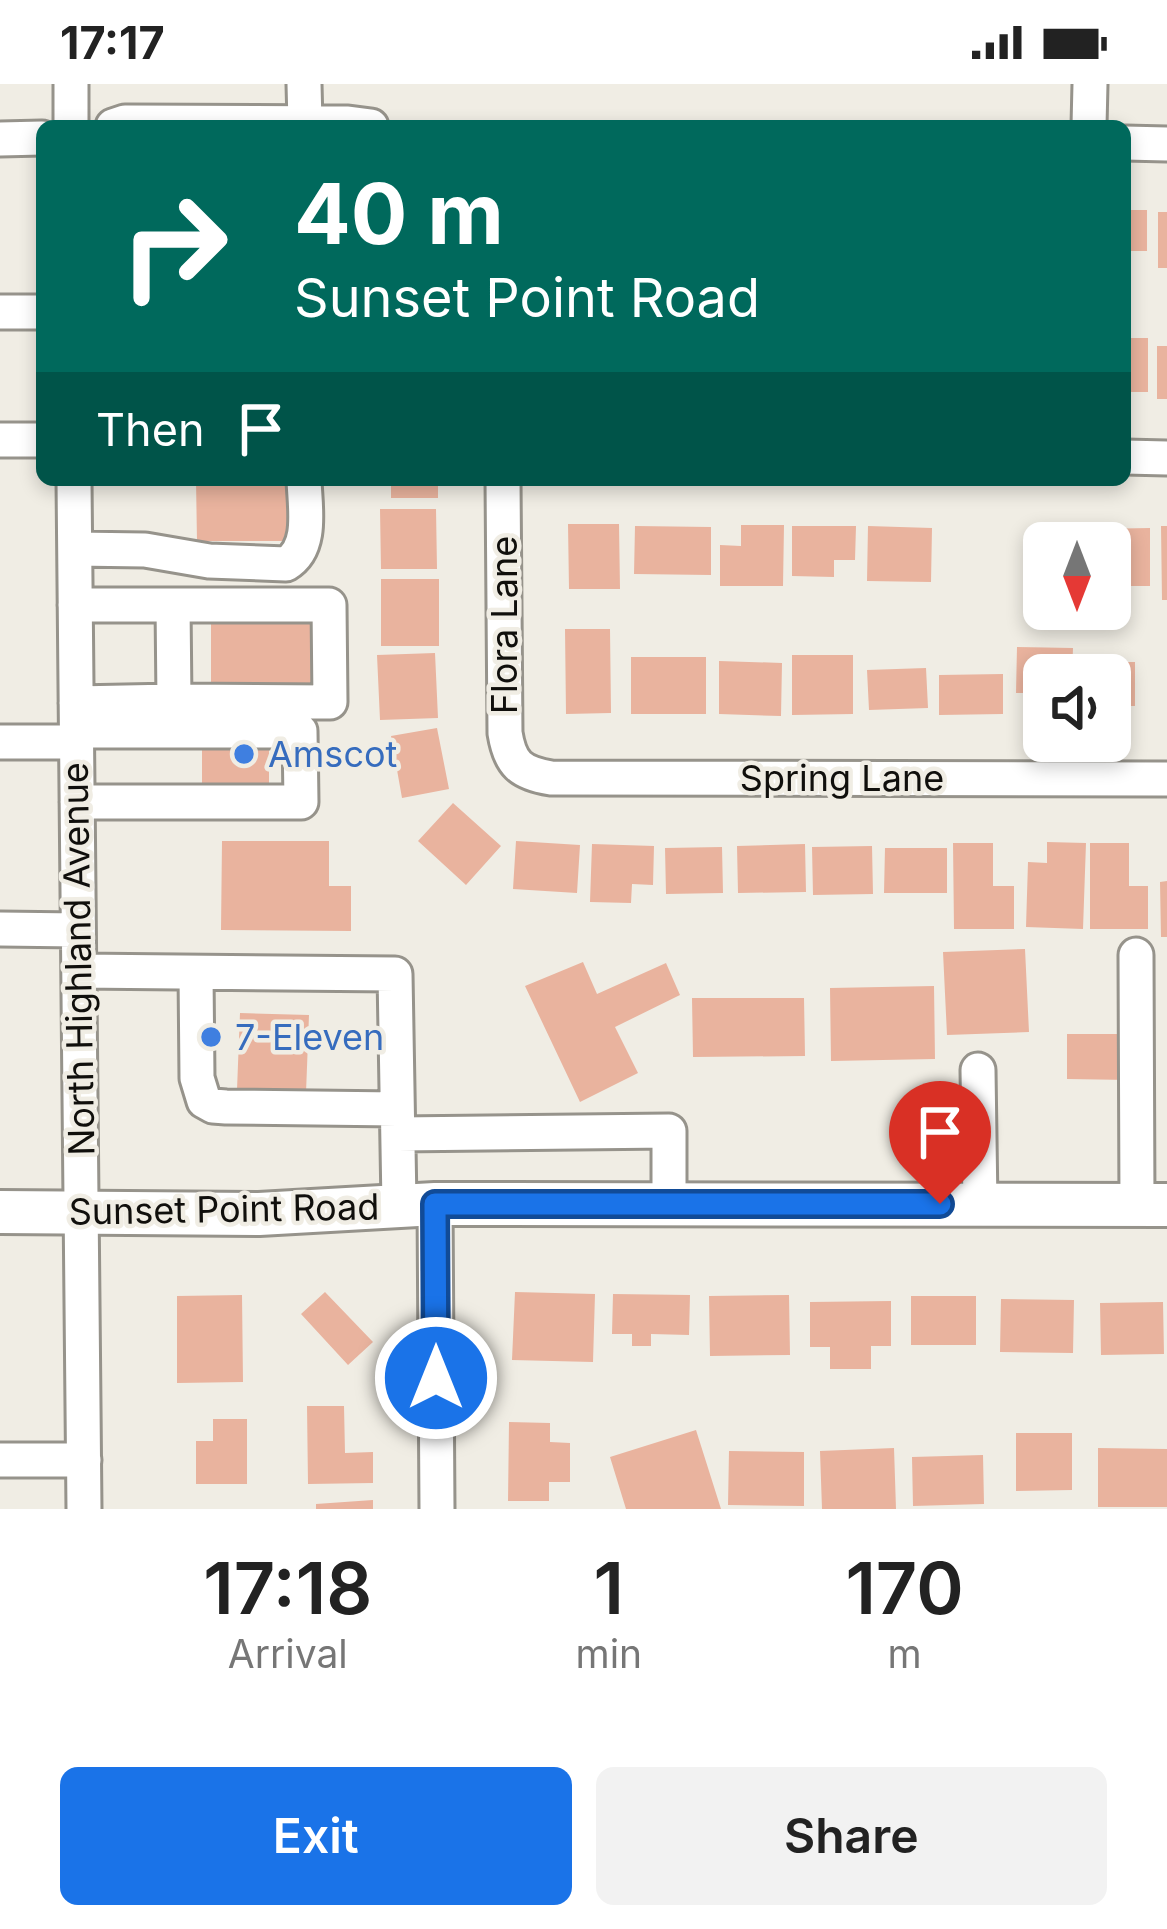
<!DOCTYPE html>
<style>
:root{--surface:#fff;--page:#f2f2f2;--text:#222;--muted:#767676;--accent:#1a73e8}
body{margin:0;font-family:Inter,sans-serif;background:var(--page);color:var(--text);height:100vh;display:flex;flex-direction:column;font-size:45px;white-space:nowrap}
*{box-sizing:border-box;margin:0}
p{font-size:39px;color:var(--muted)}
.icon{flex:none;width:66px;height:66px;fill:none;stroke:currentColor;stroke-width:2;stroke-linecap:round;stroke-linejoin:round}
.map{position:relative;height:1425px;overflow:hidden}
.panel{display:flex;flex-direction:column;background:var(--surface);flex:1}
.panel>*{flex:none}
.top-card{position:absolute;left:36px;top:36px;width:1095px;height:366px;border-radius:18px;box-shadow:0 6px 18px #0003;background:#00695c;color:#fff;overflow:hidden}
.needle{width:78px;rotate:180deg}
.fabs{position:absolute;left:1023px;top:438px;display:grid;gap:24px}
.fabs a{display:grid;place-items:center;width:108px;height:108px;border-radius:18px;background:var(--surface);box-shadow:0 6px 18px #0003;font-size:60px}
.pin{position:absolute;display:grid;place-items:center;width:102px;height:102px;color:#fff;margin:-123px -51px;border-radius:50% 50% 50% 0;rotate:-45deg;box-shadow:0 0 12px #0007}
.pin .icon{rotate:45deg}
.me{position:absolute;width:132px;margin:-66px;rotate:0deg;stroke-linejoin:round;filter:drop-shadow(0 0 9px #0008)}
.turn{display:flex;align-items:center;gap:42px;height:252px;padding:0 60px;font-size:54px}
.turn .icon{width:156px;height:156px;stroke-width:2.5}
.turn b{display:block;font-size:84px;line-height:102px}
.then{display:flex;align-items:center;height:114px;padding:0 60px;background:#0003;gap:24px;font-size:45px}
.eta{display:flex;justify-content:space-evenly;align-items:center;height:204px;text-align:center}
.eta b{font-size:72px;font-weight:600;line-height:84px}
.button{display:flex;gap:24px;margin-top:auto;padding:24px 60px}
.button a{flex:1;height:138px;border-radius:18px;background:var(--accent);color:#fff;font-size:48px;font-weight:600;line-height:138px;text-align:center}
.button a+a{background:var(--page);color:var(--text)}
.status{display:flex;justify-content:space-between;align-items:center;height:84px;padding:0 60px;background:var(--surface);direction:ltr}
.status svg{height:33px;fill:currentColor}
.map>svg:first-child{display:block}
.building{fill:#e9b39e}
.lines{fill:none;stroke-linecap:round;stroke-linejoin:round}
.minor-casing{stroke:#96938b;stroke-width:39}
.major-casing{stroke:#96938b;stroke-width:48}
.minor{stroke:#fff;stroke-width:33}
.major{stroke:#fff;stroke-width:42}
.route-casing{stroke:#114b97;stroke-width:30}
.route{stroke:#1a73e8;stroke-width:21}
.shop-dot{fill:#3f7fe0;stroke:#f0ede4;stroke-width:4.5}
.labels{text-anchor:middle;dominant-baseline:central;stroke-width:9;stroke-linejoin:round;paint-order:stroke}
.street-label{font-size:36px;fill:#100f0c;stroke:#f0ede4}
.shop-label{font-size:36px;fill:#366cbe;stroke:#f0ede4;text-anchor:start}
</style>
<div class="status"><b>17:17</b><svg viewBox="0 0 49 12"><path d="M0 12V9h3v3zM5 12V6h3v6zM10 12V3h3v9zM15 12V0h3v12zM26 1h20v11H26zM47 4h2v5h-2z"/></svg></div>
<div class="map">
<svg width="1167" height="1425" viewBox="0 0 1167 1425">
<rect width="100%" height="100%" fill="#f0ede4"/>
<path class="building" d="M1125 126H1147V167H1125Z
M1158 128H1167V184H1158Z
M1125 254H1148V308H1125Z
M1157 262H1167V315H1157Z
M196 396H289L290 457H197Z
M391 396H438V414H391Z
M380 425H436L437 485H381Z
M568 440H619L620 505H569Z
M741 441H784L783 502H720V461L741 462Z
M635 442 711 443V491L634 490Z
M792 442H856L855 476H834V493L792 492Z
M868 442 932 444 931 498 867 497Z
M1161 442H1167V516H1162Z
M1150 444V502H1114V483H1110V459H1096L1095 445Z
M381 495H439V562H381Z
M211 529 322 530 321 606 211 605Z
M565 545H610L611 629 566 630Z
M1017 563 1073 564 1072 591H1044V609H1016Z
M435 569 438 634 380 636 377 571Z
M792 571H853V630L792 631Z
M631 573H706V630H631Z
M719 577 782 579 781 632 719 630Z
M1086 578H1135V622H1110V591H1086Z
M926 584 928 624 869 626 867 586Z
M1003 590V630L939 631V591Z
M437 644 449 705 402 714 391 652Z
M202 653H269V702H202Z
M453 719 501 762 466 801 418 757Z
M222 757H329V802H351V847L221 846Z
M516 757 580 761 577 809 513 805Z
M1047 758 1086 759 1083 845 1026 843 1028 778 1047 779Z
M953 759H993V802H1014V845H954Z
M1090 759H1129V802H1148V845H1090Z
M592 760 654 762 653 801 632 800 631 819 590 818Z
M805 760 806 808 738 809 737 762Z
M872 762 873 810 813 811 812 763Z
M722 763 723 809 666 810 665 764Z
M885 764H947V809H884Z
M1167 797V853H1161L1160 798Z
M1025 865 1029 948 947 951 943 868Z
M583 878 597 910 666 879 680 911 615 943 638 989 580 1018 525 902Z
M934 902 935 975 831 977 830 904Z
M692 914H804L805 972 693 973Z
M240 929 309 931 306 1009 237 1006Z
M1067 950H1130V996L1067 995Z
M325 1208 373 1258 348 1281 301 1230Z
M515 1208 595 1210 593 1278 512 1276Z
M613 1210 690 1211 689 1251 651 1250V1262H632V1250H612Z
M242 1211 243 1298 177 1299V1212Z
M789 1211 790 1271 710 1272 709 1212Z
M911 1212H976V1261H911Z
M1001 1215 1074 1216 1073 1269 1000 1268Z
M891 1217V1262H871V1285H830V1263H810V1218Z
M1163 1218 1164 1270 1101 1271 1100 1219Z
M307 1322H344L345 1369 373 1368V1399L308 1400Z
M213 1335H247V1400H196V1357H213Z
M509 1338 550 1339V1358L570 1359V1398H549V1417H508Z
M696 1346 721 1425H626L610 1373Z
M1016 1349H1072V1406L1016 1407Z
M894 1364 896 1425H822L820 1367Z
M1098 1364 1167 1365V1423H1098Z
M729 1367 804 1368V1422L728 1421Z
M983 1371 984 1420 913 1422 912 1373Z
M373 1416V1425H316V1420Z"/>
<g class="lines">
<defs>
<path id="minor" d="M71 0V42
M304 0 305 39
M113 42 125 38 348 39 371 42
M1089 42 1090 0
M0 55 42 54
M1125 59 1167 60
M0 228H42
M0 356H42
M1125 373 1167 374
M74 396 84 1425
M503 396 505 649C510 680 520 689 551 694L1167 695
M75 465 145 466 209 477 286 480C313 464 305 424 304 396
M75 521H173L174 617 76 619
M173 521H329L330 618 174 617
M76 647H300L301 718H77
M0 658H76
M0 845 78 846
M1136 871 1137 1121
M79 887 395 890 399 1120
M196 889 197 994 204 1017 213 1022 226 1023 397 1025
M978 986 980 1121
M398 1050 669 1047V1120
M435 1120 437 1425
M0 1376H84"/>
<path id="major" d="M0 1128 259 1130 435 1120 1167 1121"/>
</defs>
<use href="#minor" class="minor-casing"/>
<use href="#major" class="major-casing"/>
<use href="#minor" class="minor"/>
<use href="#major" class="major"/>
</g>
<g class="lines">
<defs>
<path id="route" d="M436 1294 435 1120H940"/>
</defs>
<use href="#route" class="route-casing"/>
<use href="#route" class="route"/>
</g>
<g class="shop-dot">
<circle cx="244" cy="670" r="12"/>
<circle cx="211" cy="953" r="12"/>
</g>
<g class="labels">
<g class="street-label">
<text transform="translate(504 541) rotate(-90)">Flora Lane</text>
<text x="842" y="694">Spring Lane</text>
<text transform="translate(78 875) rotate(-91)">North Highland Avenue</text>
<text transform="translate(224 1125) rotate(-1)">Sunset Point Road</text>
</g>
<g class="shop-label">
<text x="268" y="670">Amscot</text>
<text x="235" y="953">7-Eleven</text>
</g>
</g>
</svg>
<div class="fabs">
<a><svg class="needle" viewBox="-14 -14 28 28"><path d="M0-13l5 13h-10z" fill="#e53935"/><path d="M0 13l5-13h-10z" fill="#767676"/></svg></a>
<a><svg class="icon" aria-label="sound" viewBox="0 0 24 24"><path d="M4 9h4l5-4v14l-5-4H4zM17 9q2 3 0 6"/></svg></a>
</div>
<div class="pin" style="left:940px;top:1120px;background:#d93025"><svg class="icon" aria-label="arrive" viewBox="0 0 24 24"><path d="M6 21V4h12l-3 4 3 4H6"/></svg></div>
<svg class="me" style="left:436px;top:1294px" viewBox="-20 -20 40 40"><circle r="17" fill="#1a73e8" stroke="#fff" stroke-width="3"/><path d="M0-11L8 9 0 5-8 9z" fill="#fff"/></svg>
<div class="top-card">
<div class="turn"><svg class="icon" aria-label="right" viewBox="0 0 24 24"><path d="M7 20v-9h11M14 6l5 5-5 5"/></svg><div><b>40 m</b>Sunset Point Road</div></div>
<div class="then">Then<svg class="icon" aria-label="arrive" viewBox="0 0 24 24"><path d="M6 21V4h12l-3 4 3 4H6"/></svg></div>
</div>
</div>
<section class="panel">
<div class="eta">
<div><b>17:18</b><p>Arrival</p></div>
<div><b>1</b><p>min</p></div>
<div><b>170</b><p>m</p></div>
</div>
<div class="button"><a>Exit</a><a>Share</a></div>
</section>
